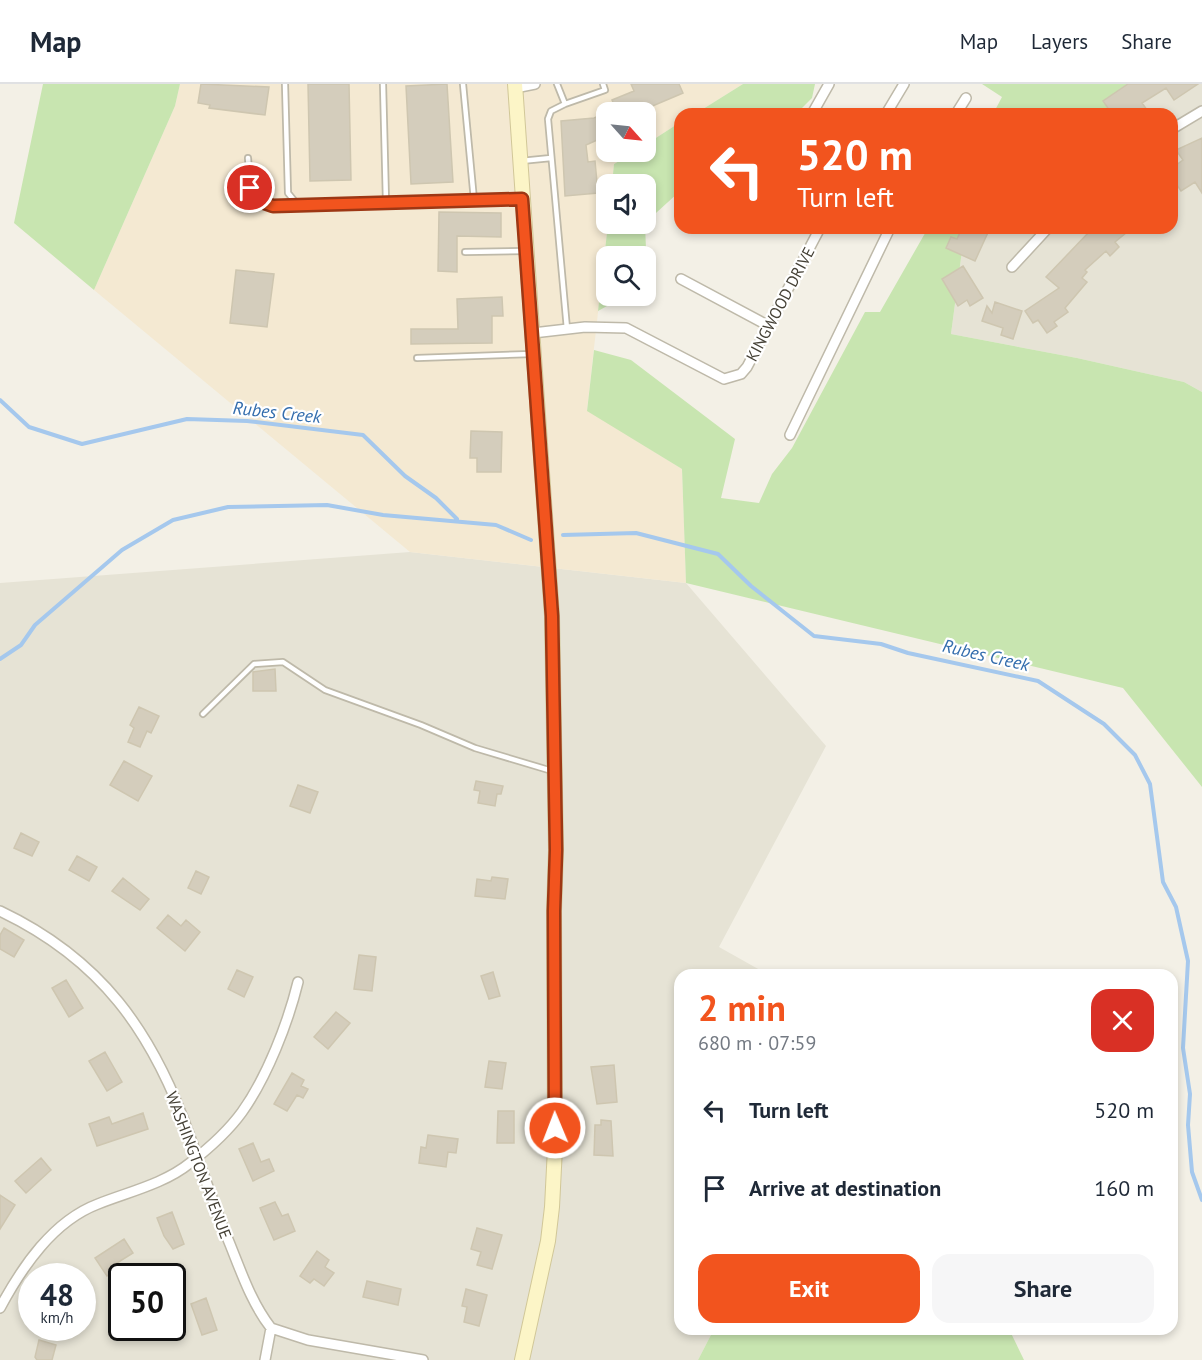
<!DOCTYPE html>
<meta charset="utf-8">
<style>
:root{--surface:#fff;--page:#f6f6f7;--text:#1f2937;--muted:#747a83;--line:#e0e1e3;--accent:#f2541e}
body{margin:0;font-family:"PT Sans",sans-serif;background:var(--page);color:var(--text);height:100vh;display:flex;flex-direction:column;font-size:22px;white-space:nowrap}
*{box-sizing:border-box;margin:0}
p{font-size:20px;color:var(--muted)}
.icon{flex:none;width:33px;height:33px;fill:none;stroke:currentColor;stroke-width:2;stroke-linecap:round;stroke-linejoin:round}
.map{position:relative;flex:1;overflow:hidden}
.drawer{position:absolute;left:674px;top:885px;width:504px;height:366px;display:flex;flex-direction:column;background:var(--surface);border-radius:18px;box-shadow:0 3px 9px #0003}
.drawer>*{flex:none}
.top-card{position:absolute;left:674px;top:24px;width:504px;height:126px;border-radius:18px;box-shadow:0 3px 9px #0003;background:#f2541e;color:#fff;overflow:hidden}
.needle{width:39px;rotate:117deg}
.tools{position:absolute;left:596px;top:18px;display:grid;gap:12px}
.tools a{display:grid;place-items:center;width:60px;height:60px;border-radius:12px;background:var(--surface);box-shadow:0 3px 9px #0003;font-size:30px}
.speed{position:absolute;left:18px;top:1179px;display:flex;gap:12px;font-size:30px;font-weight:700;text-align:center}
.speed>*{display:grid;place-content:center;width:78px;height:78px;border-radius:50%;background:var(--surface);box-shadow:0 3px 9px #0003;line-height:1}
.speed small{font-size:15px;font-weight:400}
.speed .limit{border:3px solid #111;border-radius:9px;background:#fff;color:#111}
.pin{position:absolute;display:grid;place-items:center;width:51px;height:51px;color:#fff;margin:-26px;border:3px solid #fff;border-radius:50%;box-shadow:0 2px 6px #0007}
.me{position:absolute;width:66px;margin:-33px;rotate:359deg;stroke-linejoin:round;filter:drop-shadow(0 0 4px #0008)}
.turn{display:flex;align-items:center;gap:21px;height:126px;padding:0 24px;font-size:27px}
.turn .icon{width:78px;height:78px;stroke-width:2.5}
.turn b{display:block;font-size:42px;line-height:51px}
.round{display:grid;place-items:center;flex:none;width:63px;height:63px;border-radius:18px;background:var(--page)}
.summary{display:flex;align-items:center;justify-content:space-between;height:102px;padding:0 24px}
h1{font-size:36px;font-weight:700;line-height:45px;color:var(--accent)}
.primary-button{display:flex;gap:12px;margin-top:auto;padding:12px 24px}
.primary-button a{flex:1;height:69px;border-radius:18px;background:var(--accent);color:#fff;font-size:24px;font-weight:700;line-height:69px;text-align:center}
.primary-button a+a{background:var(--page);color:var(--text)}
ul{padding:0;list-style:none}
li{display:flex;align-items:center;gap:18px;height:78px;padding:0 24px}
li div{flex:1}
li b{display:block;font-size:22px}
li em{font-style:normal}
header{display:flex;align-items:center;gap:36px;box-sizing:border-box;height:84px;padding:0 30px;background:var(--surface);border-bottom:2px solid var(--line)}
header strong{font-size:28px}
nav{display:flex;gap:33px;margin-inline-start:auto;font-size:21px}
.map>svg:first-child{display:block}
.residential{fill:#e6e3d5;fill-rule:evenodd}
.commercial{fill:#f4e9d2}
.green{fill:#c8e5b0}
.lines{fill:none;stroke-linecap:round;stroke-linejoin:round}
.stream{stroke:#a5c8ed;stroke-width:4}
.building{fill:#d4cdbc;stroke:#cec6b0;stroke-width:1.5}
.service-casing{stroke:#beb9a9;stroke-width:8}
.minor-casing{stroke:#beb9a9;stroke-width:12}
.secondary-casing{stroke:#d1c798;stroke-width:16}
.service{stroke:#fff;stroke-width:4.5}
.minor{stroke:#fff;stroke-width:9}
.secondary{stroke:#fcf5c7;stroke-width:14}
.route-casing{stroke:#9d3714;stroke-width:15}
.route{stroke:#f2541e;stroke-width:10}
.labels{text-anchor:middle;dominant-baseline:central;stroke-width:4.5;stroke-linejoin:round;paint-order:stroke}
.street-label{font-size:16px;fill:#454136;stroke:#fff}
.water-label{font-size:18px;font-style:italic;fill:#336dad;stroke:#fff}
</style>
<header>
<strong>Map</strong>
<nav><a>Map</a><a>Layers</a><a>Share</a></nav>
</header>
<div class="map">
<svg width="1202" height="1276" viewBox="0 0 1202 1276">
<rect width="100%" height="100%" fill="#f3f0e6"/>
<path class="residential" d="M1158 0H1202V308L1184 298 1077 274 951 250 965 144H1172V30H1115Z
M410 468 686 499 826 662 719 863 769 891H680V1245H714L698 1276H0V499ZM32 1192H82V1244H32ZM122 1192H172V1244H122Z"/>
<path class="commercial" d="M180 0H743L695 30H680L679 39 645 61V28H606V68H635L614 80 612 100H606L608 140 587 326 682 385 686 499 410 468 94 206 175 22Z"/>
<path class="green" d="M43 0H180L175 22 94 206 14 139Z
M743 0H815L812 14 796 30H695Z
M982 0H1157L1115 30H993L1002 13Z
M679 39V108L645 139V100H612L614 80 635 68H645V61Z
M608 140H645L646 165 643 172H606V212H625L598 227Z
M928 144H965L951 250 1077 274 1184 298 1202 308V703L1123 604 686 499 682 385 587 327 594 266 631 276 735 355 721 414 759 419 772 390 792 364 865 228H880Z
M714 1245H1009L1024 1276H698Z"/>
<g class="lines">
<path class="stream" d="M0 316 29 343 82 360 187 335 247 337 363 351 405 392 436 414 457 435
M563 451 636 449 718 470 751 502 814 552 881 560 908 569 1038 597 1104 640 1135 671 1150 700 1163 798 1176 823 1188 877 1183 964 1190 1010 1188 1041 1192 1088 1202 1116
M0 575 21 561 35 541 122 466 173 436 228 423 327 421 383 431 496 441 531 456"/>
</g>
<path class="building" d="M201 0 269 3 265 31 209 24 210 21 198 19Z
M308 0H349L351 96 310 97Z
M447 0 453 98 411 100 406 2Z
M631 0H679L683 9 643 26 645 28H617L612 16 634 7Z
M1128 0H1198L1174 16 1166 4 1142 19 1150 30H1112L1103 17Z
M606 29V52L586 61 588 78 595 77 598 109 565 112 561 37 594 34Z
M1202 54V109L1195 98 1181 107 1177 101 1172 105V84L1183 76 1176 66Z
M439 128 501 129V153L457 152V188L438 187Z
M962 144H990L975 177 946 164 951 153 957 155Z
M1085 144H1132L1115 158 1119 163 1110 172 1106 167 1085 186 1087 188 1082 194 1087 198 1065 224 1068 228 1054 238 1057 242 1047 249 1038 236 1033 239 1025 227 1059 204 1046 193 1089 148Z
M963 182 983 214 970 222 967 216 958 222 942 195Z
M236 186 274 190 267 243 230 239Z
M502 213 503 232H492V259L411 260V245H458L457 215Z
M995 218 1022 227 1013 255 1001 251 1003 244 982 237 987 222 992 229Z
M471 347 502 348 501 388H477V374H470Z
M275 585 276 607H253V588Z
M139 623 159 632 151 649 147 647 140 663 128 658 134 644 130 641Z
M124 677 152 692 138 717 110 701Z
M476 697 503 702 501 710H497L495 722 478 719 480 707 474 706Z
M298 701 318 708 310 729 290 722Z
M21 749 39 758 32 772 14 764Z
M77 772 97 783 89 797 69 786Z
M196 787 209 793 201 810 188 804Z
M492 793 508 795 505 815 475 812 477 795 491 797Z
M123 794 149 815 140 826 112 807Z
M168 831 181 842 186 836 200 848 185 867 157 844Z
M4 844 24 856 14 873 0 865V851Z
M359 871 376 873 372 907 354 905Z
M237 886 253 893 244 913 228 905Z
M493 888 500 912 489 915 481 892Z
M66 896 83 924 69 933 52 904Z
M336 928 350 939 328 965 314 953Z
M105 968 122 998 107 1007 89 977Z
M489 977 506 979 502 1005 485 1003Z
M614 981 617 1018 597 1020 591 983Z
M292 989 304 996 301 1002 308 1005 303 1014 297 1011 287 1027 274 1020Z
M498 1027H514V1059H497Z
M143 1029 148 1045 97 1062 89 1040 109 1033 112 1040Z
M601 1036 611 1037 613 1072 594 1071 595 1041H601Z
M428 1051 458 1055 456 1069 448 1068 446 1083 419 1079 421 1063 426 1064Z
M253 1059 261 1078 269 1075 274 1087 253 1097 239 1065Z
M41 1074 51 1086 26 1109 15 1097Z
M0 1111 15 1121 0 1145Z
M275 1118 282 1132 288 1130 295 1147 274 1156 260 1124Z
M172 1128 184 1160 173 1165 164 1152 157 1134Z
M477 1144 502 1151 492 1185 477 1181 481 1168 471 1165Z
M124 1155 133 1169 112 1182 115 1187 107 1192 95 1174Z
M317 1167 329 1176 325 1183 334 1189 324 1202 314 1195 310 1199 300 1192Z
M367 1197 401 1205 398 1221 363 1213Z
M466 1205 487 1211 479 1242 464 1238 467 1223 462 1222Z
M206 1214 217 1246 202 1251 191 1220Z
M39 1256 56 1261 52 1276H37L35 1273Z"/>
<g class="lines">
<defs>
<path id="service" d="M285 0 288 109 297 120 521 115
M383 0 386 118
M463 0 474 116
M557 0 565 20 605 6 603 0
M565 20 551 27 548 35 567 245
M248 74C251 116 252 125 297 120
M521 77 551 74
M465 168 526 167
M417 274 532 270
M203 630 254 580 283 578 325 606 421 641 475 664 552 687"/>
<path id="minor" d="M515 4 535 0
M812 30 829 0
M886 30 904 0
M956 30 966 14
M1172 45 1202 27
M1012 183 1048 144
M681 195 769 242
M533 249 585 243 626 244 724 295 741 290 747 283 820 144
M790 351 890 144
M0 827C101 875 152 947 189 1050 202 1085 213 1119 227 1153 240 1184 250 1217 271 1244L308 1256 423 1276
M0 1224C22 1183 53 1137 98 1120 128 1108 164 1100 190 1079 208 1065 229 1046 242 1028 267 993 288 939 298 898
M265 1276 271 1244"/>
<path id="secondary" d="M515 0 552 532 556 766 554 827 555 1064 552 1123 548 1157 522 1276"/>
</defs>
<use href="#service" class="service-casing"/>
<use href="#minor" class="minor-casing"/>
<use href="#secondary" class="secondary-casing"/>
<use href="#service" class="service"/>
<use href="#minor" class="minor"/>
<use href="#secondary" class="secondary"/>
</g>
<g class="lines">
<defs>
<path id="route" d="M250 104 256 116 273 122 522 115 552 532 556 766 554 827 555 1044"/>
</defs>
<use href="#route" class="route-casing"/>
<use href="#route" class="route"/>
</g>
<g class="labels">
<g class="street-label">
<text transform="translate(780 220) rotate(-62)">KINGWOOD DRIVE</text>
<text transform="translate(199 1081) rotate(69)">WASHINGTON AVENUE</text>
</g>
<g class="water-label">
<text transform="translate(277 328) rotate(6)">Rubes Creek</text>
<text transform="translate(986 571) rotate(13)">Rubes Creek</text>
</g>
</g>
</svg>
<div class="tools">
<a><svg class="needle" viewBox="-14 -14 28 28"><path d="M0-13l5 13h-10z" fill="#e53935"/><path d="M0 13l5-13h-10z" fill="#747a83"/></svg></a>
<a><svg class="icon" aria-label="sound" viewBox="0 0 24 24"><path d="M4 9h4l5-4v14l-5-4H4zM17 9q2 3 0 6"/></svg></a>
<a><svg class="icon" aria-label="search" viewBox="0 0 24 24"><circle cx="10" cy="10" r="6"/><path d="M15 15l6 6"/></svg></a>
</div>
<div class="speed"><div>48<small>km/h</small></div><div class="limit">50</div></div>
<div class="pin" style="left:250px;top:104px;background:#d93025"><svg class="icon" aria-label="arrive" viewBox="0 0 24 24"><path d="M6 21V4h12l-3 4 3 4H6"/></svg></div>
<svg class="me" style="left:555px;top:1044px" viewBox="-20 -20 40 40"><circle r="17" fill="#f2541e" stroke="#fff" stroke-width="3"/><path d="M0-11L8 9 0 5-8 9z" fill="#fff"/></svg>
<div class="top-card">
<div class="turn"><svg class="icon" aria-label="left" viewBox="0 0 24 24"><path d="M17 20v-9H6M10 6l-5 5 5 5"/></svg><div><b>520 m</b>Turn left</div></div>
</div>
<section class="drawer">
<div class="summary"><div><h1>2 min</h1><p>680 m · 07:59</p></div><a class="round" style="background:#d93025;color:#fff"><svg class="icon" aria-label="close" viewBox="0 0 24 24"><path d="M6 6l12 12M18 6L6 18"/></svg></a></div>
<ul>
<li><svg class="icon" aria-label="left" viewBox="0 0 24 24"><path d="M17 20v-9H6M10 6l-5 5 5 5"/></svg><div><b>Turn left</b></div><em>520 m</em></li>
<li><svg class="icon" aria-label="arrive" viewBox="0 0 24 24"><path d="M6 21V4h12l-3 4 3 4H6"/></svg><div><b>Arrive at destination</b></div><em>160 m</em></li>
</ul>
<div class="primary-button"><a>Exit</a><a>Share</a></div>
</section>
</div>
